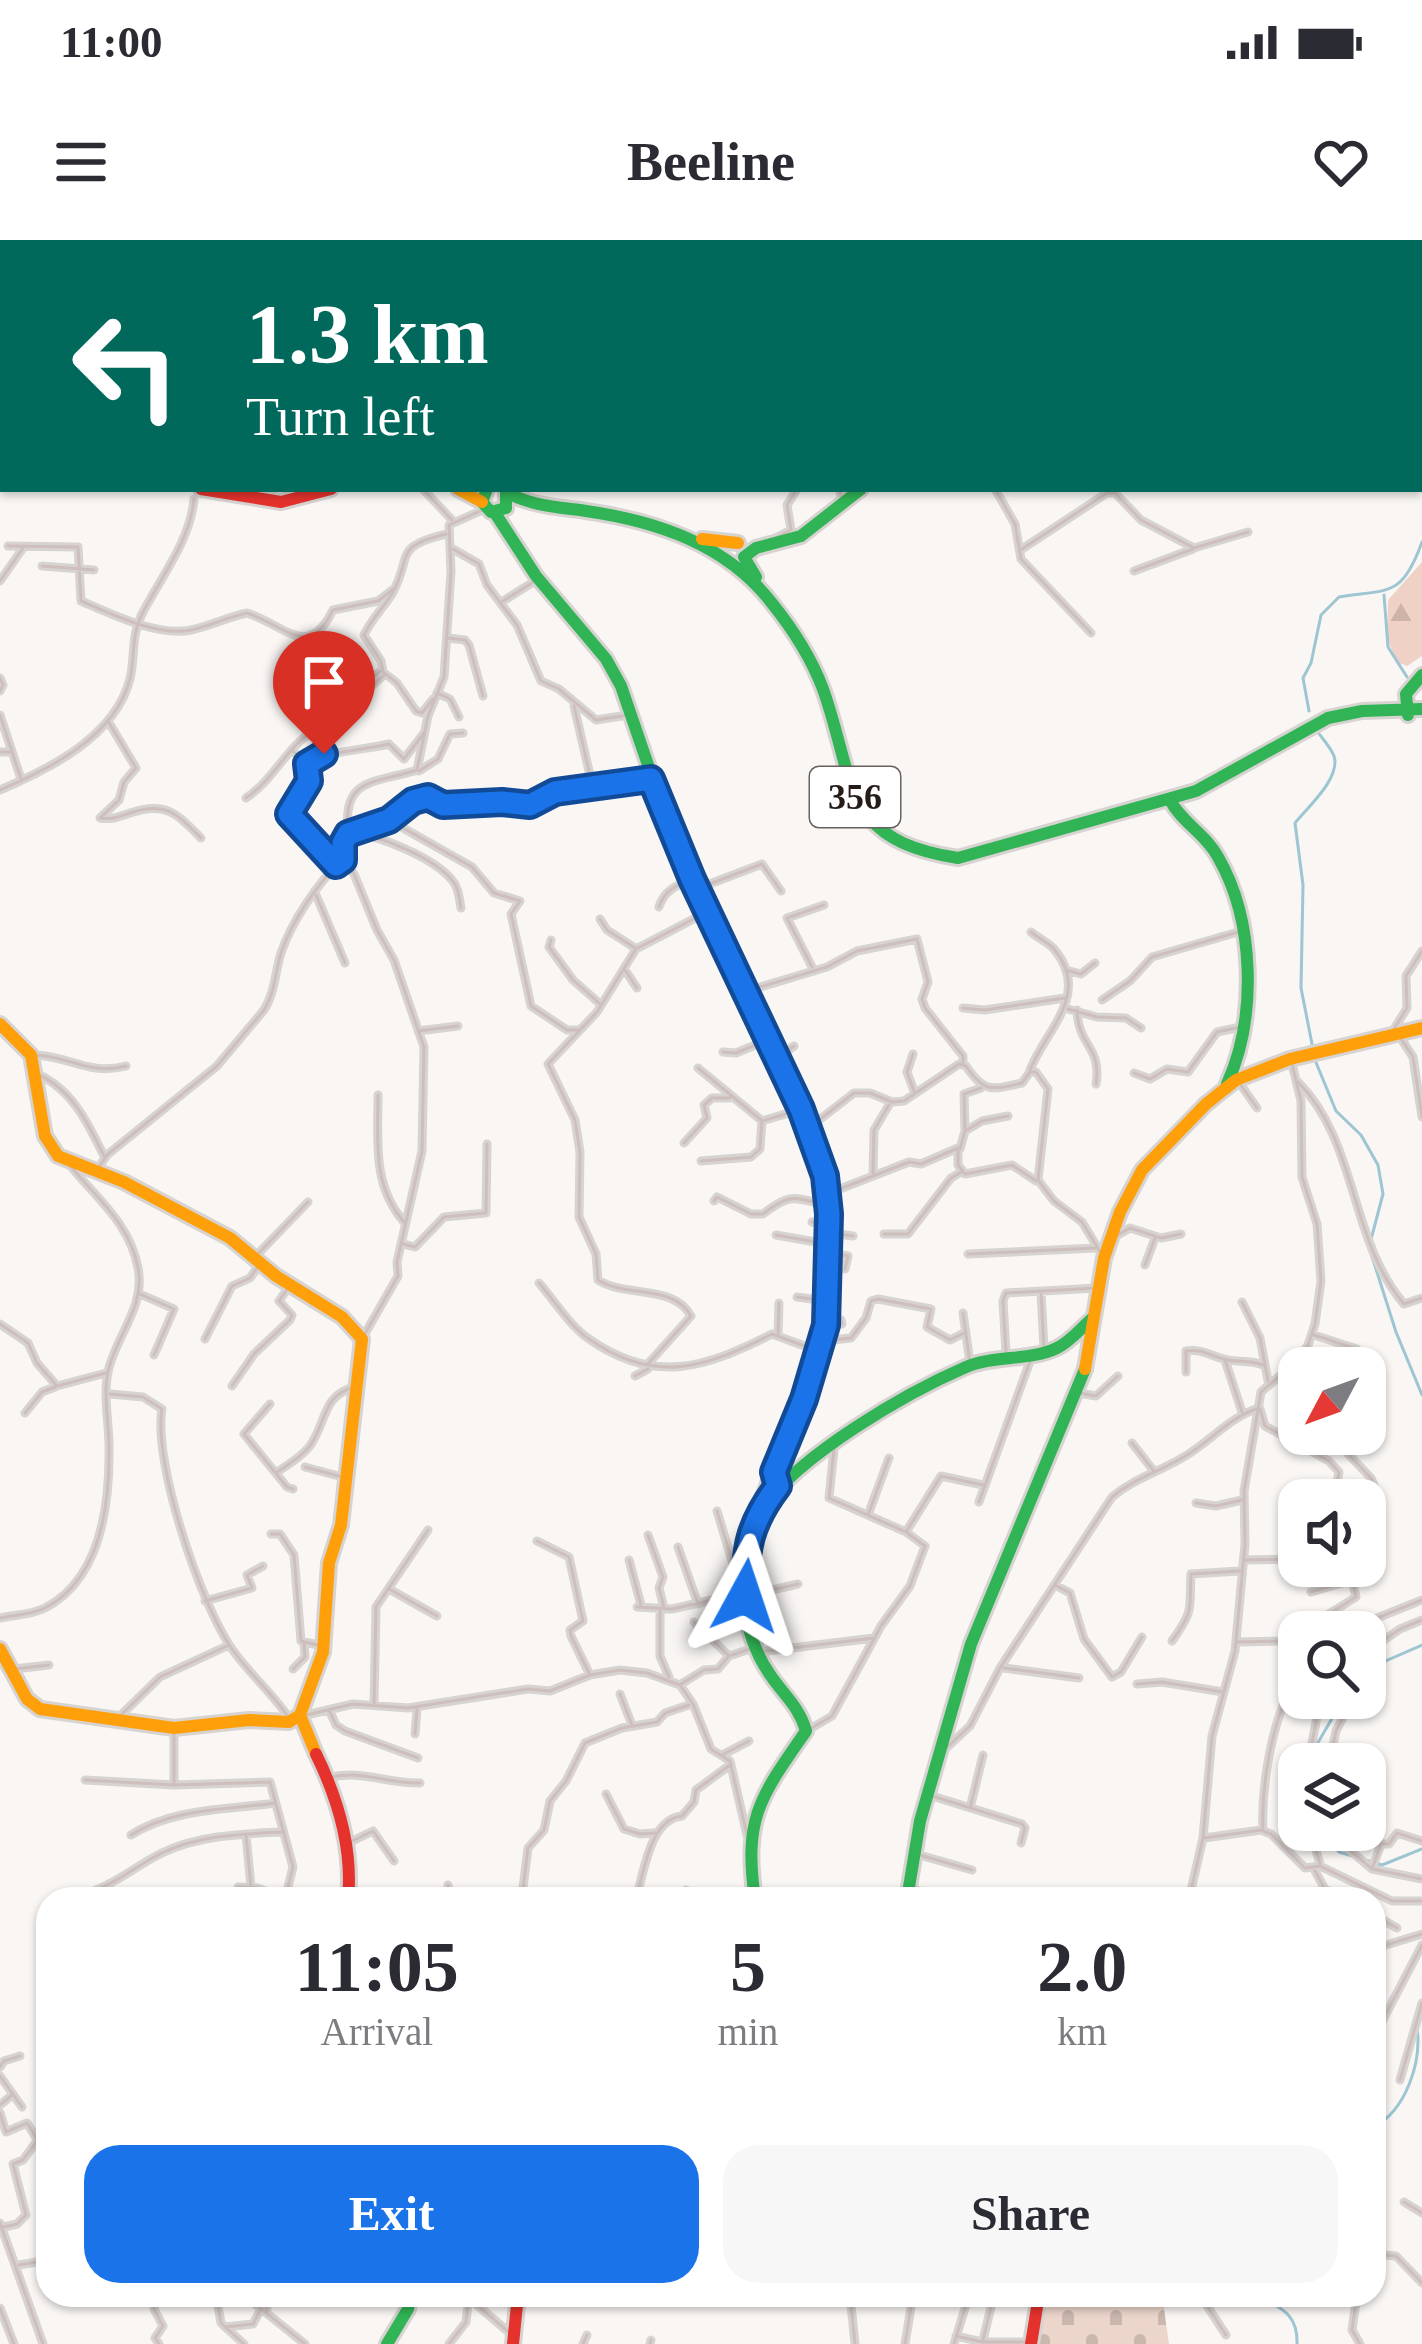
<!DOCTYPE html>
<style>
:root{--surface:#fff;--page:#f7f7f7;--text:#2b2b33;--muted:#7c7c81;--accent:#1a73e8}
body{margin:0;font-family:Georgia,serif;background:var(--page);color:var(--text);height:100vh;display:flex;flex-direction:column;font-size:45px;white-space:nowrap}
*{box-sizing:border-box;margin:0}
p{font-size:39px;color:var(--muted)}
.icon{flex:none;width:66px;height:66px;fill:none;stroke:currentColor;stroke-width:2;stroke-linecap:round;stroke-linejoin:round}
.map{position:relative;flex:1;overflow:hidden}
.details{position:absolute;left:36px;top:1647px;width:1350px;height:420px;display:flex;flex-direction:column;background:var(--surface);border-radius:36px;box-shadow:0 3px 9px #0004}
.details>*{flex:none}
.hud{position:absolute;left:0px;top:0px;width:1422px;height:252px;box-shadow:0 3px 9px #0004;background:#00695c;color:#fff;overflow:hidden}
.needle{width:78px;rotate:229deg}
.controls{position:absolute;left:1278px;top:1107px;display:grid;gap:24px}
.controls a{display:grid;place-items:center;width:108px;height:108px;border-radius:24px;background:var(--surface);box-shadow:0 3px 9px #0004;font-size:60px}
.pin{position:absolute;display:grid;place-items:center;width:102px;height:102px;color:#fff;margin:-123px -51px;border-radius:50% 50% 50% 0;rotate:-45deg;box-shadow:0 0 12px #0007}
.pin .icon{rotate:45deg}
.me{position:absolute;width:132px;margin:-66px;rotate:5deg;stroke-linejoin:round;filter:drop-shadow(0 0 9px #0008)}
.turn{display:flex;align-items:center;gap:42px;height:252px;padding:0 48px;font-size:54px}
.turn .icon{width:156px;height:156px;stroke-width:2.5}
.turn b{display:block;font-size:84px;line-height:102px}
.eta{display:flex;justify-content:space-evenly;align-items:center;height:204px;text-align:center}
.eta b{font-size:72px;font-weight:800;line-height:84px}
.cta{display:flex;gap:24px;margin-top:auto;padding:24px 48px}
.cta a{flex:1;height:138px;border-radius:36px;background:var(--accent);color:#fff;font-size:48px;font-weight:800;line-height:138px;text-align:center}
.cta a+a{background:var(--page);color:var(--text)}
.status{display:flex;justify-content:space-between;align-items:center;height:84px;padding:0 60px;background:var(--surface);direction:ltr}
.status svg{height:33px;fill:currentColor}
header{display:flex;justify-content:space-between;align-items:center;height:156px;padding:0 48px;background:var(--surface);font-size:54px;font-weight:800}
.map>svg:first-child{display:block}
.forest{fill:url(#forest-firs)}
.cemetery{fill:url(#cemetery-stones)}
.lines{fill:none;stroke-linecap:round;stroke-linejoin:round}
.stream{stroke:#9dc5d2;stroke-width:3}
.street-casing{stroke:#d6d3d1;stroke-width:9}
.fast-casing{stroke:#d6d3d1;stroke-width:18}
.slow-casing{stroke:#d6d3d1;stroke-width:18}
.jam-casing{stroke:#d6d3d1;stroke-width:18}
.street{stroke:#cebfbd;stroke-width:3}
.fast{stroke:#30b455;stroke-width:12}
.slow{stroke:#ff9f0a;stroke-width:12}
.jam{stroke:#e5322d;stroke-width:12}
.route-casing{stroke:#114b97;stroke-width:30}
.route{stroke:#1a73e8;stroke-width:21}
.labels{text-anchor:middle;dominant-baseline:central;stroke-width:9;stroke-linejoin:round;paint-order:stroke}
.shield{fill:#fff;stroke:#67605d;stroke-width:3}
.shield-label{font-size:36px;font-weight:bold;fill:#261c17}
</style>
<div class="status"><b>11:00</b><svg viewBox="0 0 49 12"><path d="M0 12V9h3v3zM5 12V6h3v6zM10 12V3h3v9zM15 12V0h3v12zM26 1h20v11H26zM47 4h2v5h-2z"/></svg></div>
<header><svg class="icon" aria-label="menu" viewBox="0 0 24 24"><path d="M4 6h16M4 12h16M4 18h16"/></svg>Beeline<svg class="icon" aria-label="heart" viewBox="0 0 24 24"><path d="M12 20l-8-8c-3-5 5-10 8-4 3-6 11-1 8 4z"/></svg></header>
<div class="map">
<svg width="1422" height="2104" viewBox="0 0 1422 2104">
<defs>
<pattern id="forest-firs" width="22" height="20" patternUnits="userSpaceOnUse" patternTransform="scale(3)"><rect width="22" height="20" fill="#efd1c5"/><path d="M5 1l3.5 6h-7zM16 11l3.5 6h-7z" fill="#cdb3a8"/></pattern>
<pattern id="cemetery-stones" width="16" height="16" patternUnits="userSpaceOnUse" patternTransform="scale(3)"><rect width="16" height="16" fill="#ecd6cc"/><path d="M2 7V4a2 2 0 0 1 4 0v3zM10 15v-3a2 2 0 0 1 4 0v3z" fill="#cab7ae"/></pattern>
</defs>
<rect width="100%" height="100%" fill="#f9f6f4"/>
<path class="forest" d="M1422 322V416L1407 426 1397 422 1387 398 1388 360Z"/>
<path class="cemetery" d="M1125 2055H1162L1169 2104H1033L1041 2069 1076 2059Z"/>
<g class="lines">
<path class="stream" d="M1211 3 1212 0
M1419 198 1422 201
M1384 355 1388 407 1407 437
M1309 471 1303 438 1311 423 1321 375 1339 357C1389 349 1402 358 1422 302
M1313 809 1301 748 1303 645 1295 583C1308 567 1341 538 1334 516 1331 508 1322 498 1317 491
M1315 820 1336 871 1361 895 1378 925 1383 954 1369 1007 1396 1092 1422 1155
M1365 1434 1374 1426 1422 1405
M1313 1511 1344 1458
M1317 1590 1339 1612 1382 1625 1422 1609
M1374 1887C1406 1870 1422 1822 1417 1787L1422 1771
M1258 2055C1282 2069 1298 2074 1297 2104"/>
<defs>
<path id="street" d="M39 0 41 3
M131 0 137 3
M806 0V3
M851 0 853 3
M1418 0V3
M102 3 103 0
M617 3 618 0
M633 3 636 0
M872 3 873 0
M1419 6 1422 14
M0 160 3 161
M423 249 452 280
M839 249 843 263
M995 249 1015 284 1021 319 1091 393
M764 304 791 290 787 265 797 249
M8 306 78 307 81 361C111 374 158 397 191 390 210 386 228 377 247 373 285 385 308 421 333 370L378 361 395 348
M453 309 479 324 487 345 517 385 541 441 559 449 596 480 628 475
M1022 309 1107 253H1115L1141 280 1194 308 1248 292
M42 326 94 330
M1134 331 1193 309
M0 341 23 308
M503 361 535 341
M448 398 465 400 469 405 483 456
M0 438 3 445 0 451
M332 446 347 436H374L382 430
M437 453 450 459 459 477
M433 459 422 473 416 471 397 443 383 432 381 421 364 395C371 380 383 368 392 354 413 316 392 307 446 294
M574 466 592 544
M325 468 344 471 384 435
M0 475 21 539
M108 481 136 528 124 542 119 560 100 578C111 580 118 577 130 573 166 561 176 573 201 598
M292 510C321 537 303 546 289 575L334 624
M0 512H10
M308 523C327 511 364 510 389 504L404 519 424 493
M419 531 438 519 450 494 463 493
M0 550C49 529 115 497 130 439 135 418 131 397 141 376 160 338 190 302 194 259
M246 558C278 537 290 497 326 485
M389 580 472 627 494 653 520 661 511 674 531 766 567 790H580
M351 593 389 580 413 561 428 557 443 565 502 562 530 565 555 552 649 539
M353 593C381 596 434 618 452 640 459 648 459 658 461 668
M699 648 762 624 781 651
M316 655 345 723
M659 667C664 651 676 645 691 640
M600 679 607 690 635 708
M551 700 549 707 573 740 599 763
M812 727 787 678 824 665
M625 730 637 748
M1066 730 1081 734 1095 723
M747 751 827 727 857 711 917 699 928 742 922 759 925 768 963 816V824
M1102 760 1130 741 1152 717 1238 692
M963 768 985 770 1065 758
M1068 769 1097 777 1126 778 1141 788
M1077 770C1078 807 1102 806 1096 844
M1394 789 1407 768 1406 736 1422 711
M418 791 458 786
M1400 797 1413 817 1422 877
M723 812 736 813 767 800
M913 814 907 832 914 851
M33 815C68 815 88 836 126 826
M779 817 794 806
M698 828 761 880
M1030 830C1045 791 1092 754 1054 709 1048 702 1039 699 1031 692
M1134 833 1150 839 1167 829 1188 832 1217 792 1241 787
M37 834C72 849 88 883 104 916
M1238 841 1257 868
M1298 842C1358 902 1349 1000 1404 1064L1422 1058
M378 855C378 901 372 945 404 982
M810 887 854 853H870L892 862 904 861 959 824 966 826C984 853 992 850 1022 843L1030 832H1036L1048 849 1038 940 1054 961 1082 982 1102 1015
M967 890 982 881 1008 876
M684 903 707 878 704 865 712 858H730
M960 909 965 891 964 854 981 848
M701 921 751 917 760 909 762 881 799 870
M97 930 107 915 217 826 264 770C275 753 275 732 281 713 292 681 317 644 341 621
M873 934 874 890 889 865
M827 954 909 922 921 924 958 908V925L965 934 1012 925 1036 941
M714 961 717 957 751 974H763C790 953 793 957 826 965
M812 982 827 985
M831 993 853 996
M884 994H908L951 938 961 932
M776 995 827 1004
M1116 996 1130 988 1161 998 1181 994
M403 1004 415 1007 444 977 486 973 487 904
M833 1013 848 1016 845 1029
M968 1014 1096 1008
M256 1016 308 962
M1145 1025 1155 998
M539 1043C554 1060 570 1086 589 1099 655 1145 705 1128 772 1094L818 1111
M1041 1052 1044 1108
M140 1054 174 1069 154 1115
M797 1057 827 1061
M1242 1062 1260 1098 1268 1141
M963 1073 970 1123
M829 1079 841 1080 842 1084
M0 1084 28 1103 37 1123 57 1146 106 1133
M778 1095 779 1063
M1314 1095 1357 1109
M363 1097 398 1036 397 1022 422 911 424 807 394 720 377 690 354 634 343 620V603L348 594C342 537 373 544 417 530L428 476 444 437 451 331 449 285 485 269
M205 1099 232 1046 250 1038 259 1025
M823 1101 851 1098 866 1078 871 1061 878 1059 931 1069 927 1087 950 1100 966 1092
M1006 1113 1003 1061 1006 1053 1097 1048
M1225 1120 1242 1172
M1297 1121 1310 1128
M647 1125 691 1076C674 1044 626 1058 598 1040L596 1014 579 977 580 912 575 880 548 824 597 772 636 709 707 672
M1186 1132V1111C1204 1109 1208 1115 1224 1119 1236 1123 1249 1119 1263 1125
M635 1136 648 1129
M232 1146 254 1114 290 1080 292 1075 279 1061 290 1045
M1079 1153 1096 1156 1118 1136
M110 1154 143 1157 162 1169C153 1222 200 1363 232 1409 250 1435 274 1454 291 1481
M270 1164 244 1194 287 1247 293 1249
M1260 1169 1265 1186 1329 1221 1339 1232 1335 1256
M25 1173 42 1152 55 1147
M1329 1194 1371 1238 1381 1263
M1132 1203 1153 1230
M305 1227 346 1238
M277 1232C288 1225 301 1217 309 1207 327 1184 321 1155 355 1147
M979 1262 1033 1113
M1196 1263 1216 1266 1242 1260
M717 1271 739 1344
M868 1275 889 1218
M906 1292 941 1236 983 1245
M271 1294H280L294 1315 301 1401 322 1406
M648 1295 663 1337 659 1348 664 1368
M537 1301 569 1317 583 1381 570 1390 571 1396 589 1433
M678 1307 698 1364
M1365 1319H1369
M629 1320 641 1365
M1245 1320 1299 1319
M1055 1345 1070 1353 1084 1399 1112 1437 1121 1432 1142 1397
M389 1349 437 1376
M747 1356 798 1344
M205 1361 252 1348 247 1335 263 1326
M637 1367 672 1369 743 1353
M660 1371V1416L669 1437
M0 1378C15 1375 31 1375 45 1368 101 1339 110 1264 109 1206 109 1183 103 1156 108 1132 115 1097 146 1067 138 1028 130 983 95 957 68 923
M694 1382 728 1415
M1300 1392 1356 1357 1352 1340 1311 1352
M1355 1392 1367 1382 1422 1360
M1172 1401C1195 1369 1189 1369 1191 1334L1240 1331
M1237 1402 1280 1401 1298 1393
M759 1412 874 1398
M1365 1413 1400 1389 1422 1380
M1004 1428 1079 1438
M14 1429 49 1425
M293 1429 305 1417 304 1403
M681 1444 704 1430 718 1429 729 1416 750 1409
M1137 1444 1162 1442 1223 1452
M620 1454 632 1485
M374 1464 376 1367 428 1290
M330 1472 336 1485 345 1491 418 1518
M120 1476 160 1437 229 1405
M302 1476 353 1464 408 1468 528 1449 550 1451 590 1435 620 1430 647 1433 680 1445 693 1464 711 1509 730 1521 747 1595
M810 1489 832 1476 881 1386 910 1346 925 1306 906 1292 829 1258 834 1209
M415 1494 417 1469
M943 1511 970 1486 1000 1428 1112 1257C1136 1237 1162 1231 1187 1215 1213 1199 1230 1177 1259 1168
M724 1514 749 1501
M1308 1524 1317 1477 1329 1458
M1329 1524 1336 1491 1353 1458
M328 1538C361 1529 387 1544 420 1543
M85 1540 174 1545 270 1542 293 1627 285 1659
M174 1545V1490
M606 1554 624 1589 640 1594 655 1593
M929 1555 1022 1584 1025 1588 1021 1603
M970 1568 983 1515
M1310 1590 1320 1624
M1326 1590 1372 1629 1422 1639
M1263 1591C1261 1548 1272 1471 1299 1437
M131 1595C173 1568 228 1570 275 1563
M246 1595 251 1647
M1204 1598 1261 1590 1271 1594 1305 1628 1320 1626 1392 1661H1422
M348 1603 373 1591 394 1621
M916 1614 972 1630
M1372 1629 1381 1604H1389L1397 1593 1422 1601
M1315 1631 1325 1649 1344 1659
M448 1645 451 1659
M238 1647 257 1648 284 1658
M910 1648 946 1659
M96 1650C121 1640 139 1624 162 1613 199 1595 242 1594 282 1592
M686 1650 703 1659
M514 1659 522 1656 528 1608 544 1590 550 1561 566 1541 585 1503 622 1488 657 1482 665 1473 689 1465
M636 1659C644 1632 650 1579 682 1576L694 1562 696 1550 730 1525
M720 1659 721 1652 753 1656
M1189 1659 1203 1598 1212 1496 1235 1411 1245 1304 1244 1251 1261 1152 1297 1121 1308 1105 1315 1084 1321 1041 1317 984 1302 937 1301 861 1292 824
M1374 1675 1397 1688
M1374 1699 1378 1706H1383L1422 1694
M1374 1797 1422 1705
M0 1827 4 1821 20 1816
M0 1836 22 1867
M1400 1840 1422 1763
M0 1865 12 1855
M0 1873 6 1892 27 1883 37 1899
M1404 1962 1422 1973
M0 1983 43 2104
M4 1987 17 1984 26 1975 13 1924 23 1920 37 1901 41 1905 45 1978
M1374 2014 1396 2016 1422 2043
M19 2025 43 2021
M156 2055 154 2069 163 2086 155 2098 159 2104
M216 2055 221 2083 244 2104
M244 2055 305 2104
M265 2055 267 2071
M850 2055 855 2104
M1200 2055 1226 2095
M1357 2055 1352 2090 1360 2104
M470 2059 512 2095
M0 2068 14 2104
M225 2087 253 2084 261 2069
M956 2096 982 2102H1029
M983 2100 994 2055
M449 2104 466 2082 469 2055
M583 2104 587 2095
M650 2104 651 2100
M905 2104 913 2055
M954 2104 969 2055"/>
<path id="fast" d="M956 3 957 0
M0 29 3 30
M0 206H3
M487 249 482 262 491 272 506 268V253
M506 252C531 266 558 267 586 271 656 281 726 304 771 362 792 388 811 417 823 449 856 542 840 600 958 618L1196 551 1328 478 1362 471 1422 469
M495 273 536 336 606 419 621 446 671 592 801 869 825 936 828 1043
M756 308 801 296 861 249
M756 308 744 317 756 337
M1408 475 1406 454 1422 435
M1170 560C1182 583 1206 594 1218 617 1255 681 1257 778 1227 844
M762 1269C799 1215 906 1153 966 1127 994 1115 1030 1121 1057 1108 1070 1102 1082 1087 1093 1078
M755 1283C738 1334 739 1391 771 1436 784 1455 800 1468 806 1491 761 1556 743 1577 755 1659
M907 1659 920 1581 971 1404 1085 1129
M387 2104 408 2069 410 2055"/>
<path id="slow" d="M458 249 482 262
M702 299 738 303
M0 784 31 815 45 896 58 916 124 942 230 998 276 1036 342 1077 362 1099 341 1285 329 1323 323 1412 300 1475 316 1514
M1085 1129 1104 1018 1120 972 1142 930 1206 864 1236 840 1290 819 1422 788
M0 1409 27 1459 40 1469 174 1488 249 1480 289 1482 300 1475"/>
<path id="jam" d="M201 249 281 262 331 249
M753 1287C778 1204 824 1131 828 1043
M316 1514C338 1559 353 1609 348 1659
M513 2104 518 2055
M1031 2104 1039 2055"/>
</defs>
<use href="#street" class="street-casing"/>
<use href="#fast" class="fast-casing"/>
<use href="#slow" class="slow-casing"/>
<use href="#jam" class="jam-casing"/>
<use href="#street" class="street"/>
<use href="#fast" class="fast"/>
<use href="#slow" class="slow"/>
<use href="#jam" class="jam"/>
</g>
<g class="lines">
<defs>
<path id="route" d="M324 514 307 524 309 541 289 574 336 625 343 620V603L348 594 389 580 413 561 428 557 443 565 502 562 530 565 555 552 651 539 692 639 801 869 825 936 829 974 826 1085 804 1159 774 1232 778 1246C749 1284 745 1309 745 1356"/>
</defs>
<use href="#route" class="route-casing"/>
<use href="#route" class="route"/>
</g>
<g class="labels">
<rect class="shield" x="810" y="527" width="90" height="60" rx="9"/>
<g class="shield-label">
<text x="855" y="557">356</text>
</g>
</g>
</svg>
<div class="controls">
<a><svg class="needle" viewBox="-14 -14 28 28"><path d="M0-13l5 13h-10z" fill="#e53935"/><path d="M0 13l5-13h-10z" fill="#7c7c81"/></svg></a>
<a><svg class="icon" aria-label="sound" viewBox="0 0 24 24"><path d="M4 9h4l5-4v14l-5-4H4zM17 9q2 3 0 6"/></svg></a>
<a><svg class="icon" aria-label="search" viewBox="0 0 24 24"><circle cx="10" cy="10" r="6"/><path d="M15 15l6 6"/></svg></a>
<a><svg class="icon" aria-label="layers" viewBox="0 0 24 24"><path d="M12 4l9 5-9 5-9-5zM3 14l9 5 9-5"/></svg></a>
</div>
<div class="pin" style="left:324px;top:514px;background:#d93025"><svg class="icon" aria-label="arrive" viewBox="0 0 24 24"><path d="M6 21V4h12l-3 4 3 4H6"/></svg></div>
<svg class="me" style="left:745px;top:1356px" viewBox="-20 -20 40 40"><path d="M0-17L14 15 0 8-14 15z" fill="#1a73e8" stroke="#fff" stroke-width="4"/></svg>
<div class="hud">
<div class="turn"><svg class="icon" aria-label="left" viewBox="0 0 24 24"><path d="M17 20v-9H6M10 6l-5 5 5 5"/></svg><div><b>1.3 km</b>Turn left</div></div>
</div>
<section class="details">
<div class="eta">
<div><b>11:05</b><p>Arrival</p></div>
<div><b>5</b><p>min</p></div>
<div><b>2.0</b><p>km</p></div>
</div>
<div class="cta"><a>Exit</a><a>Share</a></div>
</section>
</div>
